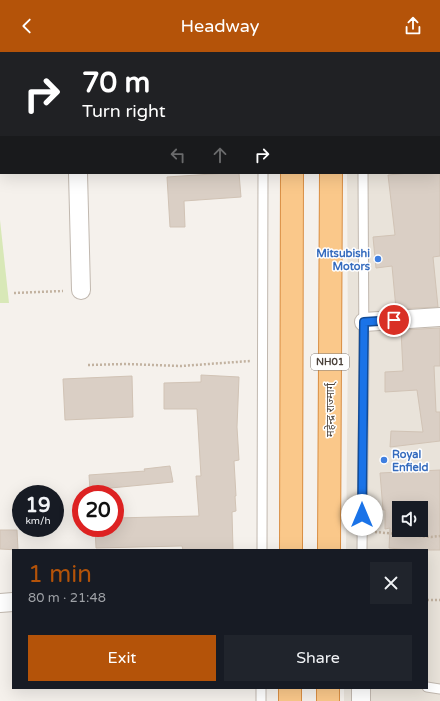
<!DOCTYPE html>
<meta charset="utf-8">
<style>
:root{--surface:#171b24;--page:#20242c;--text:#f1f3f6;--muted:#9ea1a6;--accent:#b45309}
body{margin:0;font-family:"Varela Round","Noto Sans Devanagari",sans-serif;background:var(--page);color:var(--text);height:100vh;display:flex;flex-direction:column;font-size:15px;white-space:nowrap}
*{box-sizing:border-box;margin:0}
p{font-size:13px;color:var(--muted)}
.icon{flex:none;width:22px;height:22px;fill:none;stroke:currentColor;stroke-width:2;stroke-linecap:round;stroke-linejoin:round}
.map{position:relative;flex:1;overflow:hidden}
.sheet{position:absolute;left:12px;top:497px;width:416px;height:140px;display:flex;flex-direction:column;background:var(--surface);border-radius:0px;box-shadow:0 4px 16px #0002}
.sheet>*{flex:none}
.top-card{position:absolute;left:0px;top:0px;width:440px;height:122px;box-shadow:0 4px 16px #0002;background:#202124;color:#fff;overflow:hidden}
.controls{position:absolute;left:392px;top:449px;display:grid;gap:8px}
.controls a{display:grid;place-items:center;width:36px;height:36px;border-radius:0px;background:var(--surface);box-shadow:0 4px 16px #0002;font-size:20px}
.speed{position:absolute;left:12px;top:433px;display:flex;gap:8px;font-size:20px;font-weight:700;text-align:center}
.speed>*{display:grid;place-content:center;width:52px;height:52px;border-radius:50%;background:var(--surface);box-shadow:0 4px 16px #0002;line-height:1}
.speed small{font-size:10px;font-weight:400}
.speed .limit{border:6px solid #d22;background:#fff;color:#111}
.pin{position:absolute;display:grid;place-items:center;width:34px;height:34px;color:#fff;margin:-17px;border:2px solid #fff;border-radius:50%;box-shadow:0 1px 4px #0007}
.me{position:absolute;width:44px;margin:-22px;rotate:0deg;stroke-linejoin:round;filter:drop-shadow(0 0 3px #0008)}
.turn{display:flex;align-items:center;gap:14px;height:84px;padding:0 16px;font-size:18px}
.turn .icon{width:52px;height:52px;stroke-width:2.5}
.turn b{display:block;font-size:28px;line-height:34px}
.lanes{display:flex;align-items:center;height:38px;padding:0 16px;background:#0003;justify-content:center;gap:20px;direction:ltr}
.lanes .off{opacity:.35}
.round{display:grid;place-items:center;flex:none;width:42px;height:42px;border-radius:0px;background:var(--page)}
.summary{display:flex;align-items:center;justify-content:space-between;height:68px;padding:0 16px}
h1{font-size:24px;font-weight:600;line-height:30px;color:var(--accent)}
.primary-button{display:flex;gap:8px;margin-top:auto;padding:8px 16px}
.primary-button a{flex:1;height:46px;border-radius:0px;background:var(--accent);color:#fff;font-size:16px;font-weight:600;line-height:46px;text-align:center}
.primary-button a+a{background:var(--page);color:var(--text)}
header{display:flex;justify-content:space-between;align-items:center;height:52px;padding:0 16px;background:var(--accent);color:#fff;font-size:18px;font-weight:600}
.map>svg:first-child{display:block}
.residential{fill:#e9e3da;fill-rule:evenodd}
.green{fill:#d8e8b7}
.building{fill:#dacfc5;stroke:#d1c3b5;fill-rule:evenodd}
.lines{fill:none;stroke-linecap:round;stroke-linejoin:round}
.service-casing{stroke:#c1b8af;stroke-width:11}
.minor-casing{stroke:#c1b8af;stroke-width:20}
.trunk-casing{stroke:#d98e43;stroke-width:24}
.path{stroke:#c2b2a0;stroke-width:2.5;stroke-dasharray:2 2;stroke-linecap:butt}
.service{stroke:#fff;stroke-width:9}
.minor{stroke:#fff;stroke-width:18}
.trunk{stroke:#fac88a;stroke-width:22}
.route-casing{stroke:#114b97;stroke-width:10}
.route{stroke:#1a73e8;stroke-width:7}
.shop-dot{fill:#3f7fe0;stroke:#fff;stroke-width:1.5}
.labels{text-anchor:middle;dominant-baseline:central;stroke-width:3;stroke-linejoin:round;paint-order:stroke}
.shield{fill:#fff;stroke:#807a75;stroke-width:1}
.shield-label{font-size:10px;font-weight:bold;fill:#4a413a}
.shop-label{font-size:11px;font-weight:bold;fill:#366cbe;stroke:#fff;text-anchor:end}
.street-label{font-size:11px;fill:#4a413a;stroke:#fff}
</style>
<header><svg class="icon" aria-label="back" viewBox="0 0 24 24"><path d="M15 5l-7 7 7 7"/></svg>Headway<svg class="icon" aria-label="share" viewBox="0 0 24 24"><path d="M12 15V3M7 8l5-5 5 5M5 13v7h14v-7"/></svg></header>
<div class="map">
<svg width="440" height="649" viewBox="0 0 440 649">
<rect width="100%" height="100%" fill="#f5f1ec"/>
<path class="residential" d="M345 0H440V649H344V636H427V498H346L348 292 347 121H439V1ZM399 456H421V478H399Z"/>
<path class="green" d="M0 168 9 251H0Z"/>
<path class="building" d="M227 121H239L241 145 184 149 185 175H170L167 125Z
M409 121H440V204L433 205 438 255 396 257 392 214 376 216 373 185 395 183 388 123Z
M440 276V314H434L436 360H440V389L390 395 391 379 423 380 417 338 385 340V320L403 319 401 278Z
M201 323 239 325 237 375 239 408 234 409 236 444H235L236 459 232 460 233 498H183L182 494 96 496 95 476H115V466L199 464 196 424H201L197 357H164V331L201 330Z
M132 324 133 365 65 368 63 327Z
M170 414 173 430 90 438 89 423 145 419 144 417Z
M440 418V498H411L389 496 390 476 385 477V458H383L380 421ZM399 456H421V478H399Z
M0 478H17L18 498 0 497Z"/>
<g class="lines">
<defs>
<path id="service" d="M263 0V1
M362 0V1
M262 498 263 121
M362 498 364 306 363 121
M427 635 440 637
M261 649V636"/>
<path id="minor" d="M73 0V1
M78 121 81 238
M364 270 440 265
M0 551 13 550
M361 636V649"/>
<path id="trunk" d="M292 0V1
M331 1V0
M291 498 292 121
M329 498 331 121
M290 649V636
M328 649V636"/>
</defs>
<use href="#service" class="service-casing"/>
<use href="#minor" class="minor-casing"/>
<use href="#trunk" class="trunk-casing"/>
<path class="path" d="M14 241 63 239
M88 313 126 312 181 314 250 309
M375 480 431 485 440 484
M427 548H440"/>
<use href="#service" class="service"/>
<use href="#minor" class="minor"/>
<use href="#trunk" class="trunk"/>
</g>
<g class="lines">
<defs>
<path id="route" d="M362 463 364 270 394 268"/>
</defs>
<use href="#route" class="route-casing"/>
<use href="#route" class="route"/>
</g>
<g class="shop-dot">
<circle cx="378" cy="207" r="4"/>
<circle cx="384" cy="408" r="4"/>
</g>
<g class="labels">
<rect class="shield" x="311" y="302" width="38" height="16" rx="3"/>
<g class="shield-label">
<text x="330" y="310">NH01</text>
</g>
<g class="shop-label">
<text x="370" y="201">Mitsubishi<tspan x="370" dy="13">Motors</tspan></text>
<text x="392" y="402" text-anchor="start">Royal<tspan x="392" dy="13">Enfield</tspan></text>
</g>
<g class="street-label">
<text transform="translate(330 358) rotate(-90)">महेन्द्र राज्मार्ग्</text>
</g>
</g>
</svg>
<div class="controls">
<a><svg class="icon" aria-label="sound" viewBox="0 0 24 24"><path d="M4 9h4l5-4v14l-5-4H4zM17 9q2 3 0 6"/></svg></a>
</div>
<div class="speed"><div>19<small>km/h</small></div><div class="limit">20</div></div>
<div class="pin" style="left:394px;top:268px;background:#d93025"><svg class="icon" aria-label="arrive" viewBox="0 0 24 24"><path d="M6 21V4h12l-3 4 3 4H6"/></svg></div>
<svg class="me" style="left:362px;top:463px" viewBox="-20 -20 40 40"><circle r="19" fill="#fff"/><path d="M0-13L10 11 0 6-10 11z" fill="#1a73e8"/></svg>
<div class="top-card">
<div class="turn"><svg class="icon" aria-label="right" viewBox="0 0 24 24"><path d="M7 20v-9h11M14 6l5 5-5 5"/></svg><div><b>70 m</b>Turn right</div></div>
<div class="lanes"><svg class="icon off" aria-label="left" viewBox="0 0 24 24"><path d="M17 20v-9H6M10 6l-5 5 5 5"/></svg><svg class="icon off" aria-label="ahead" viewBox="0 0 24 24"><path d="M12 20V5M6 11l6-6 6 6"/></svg><svg class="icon" aria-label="right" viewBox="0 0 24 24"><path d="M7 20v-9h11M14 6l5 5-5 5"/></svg></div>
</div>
<section class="sheet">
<div class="summary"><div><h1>1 min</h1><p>80 m · 21:48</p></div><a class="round"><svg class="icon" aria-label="close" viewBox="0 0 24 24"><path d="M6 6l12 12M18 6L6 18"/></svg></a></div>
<div class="primary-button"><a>Exit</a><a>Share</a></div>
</section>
</div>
